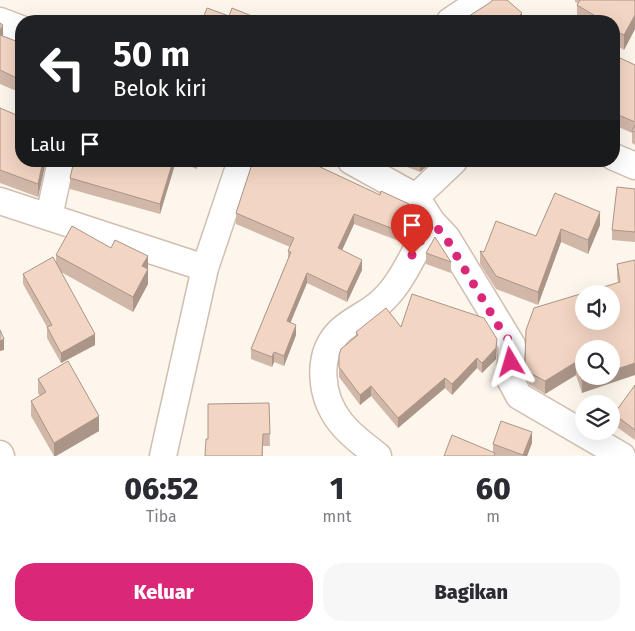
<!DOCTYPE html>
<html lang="id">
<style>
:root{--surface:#fff;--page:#f7f7f7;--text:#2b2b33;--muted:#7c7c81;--accent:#db2777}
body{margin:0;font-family:"Fira Sans",sans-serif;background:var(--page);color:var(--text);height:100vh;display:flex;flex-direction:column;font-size:19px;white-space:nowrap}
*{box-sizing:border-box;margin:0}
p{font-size:16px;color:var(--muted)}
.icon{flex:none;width:28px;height:28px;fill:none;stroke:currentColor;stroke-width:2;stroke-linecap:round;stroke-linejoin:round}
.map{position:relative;height:456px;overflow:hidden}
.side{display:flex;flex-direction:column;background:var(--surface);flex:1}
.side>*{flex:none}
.banner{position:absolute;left:15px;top:15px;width:605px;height:152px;border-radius:20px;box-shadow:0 5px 20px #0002;background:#202124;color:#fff;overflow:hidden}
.tools{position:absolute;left:575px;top:285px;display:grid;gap:10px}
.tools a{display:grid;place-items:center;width:45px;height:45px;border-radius:50%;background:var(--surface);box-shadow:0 5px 20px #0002;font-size:25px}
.pin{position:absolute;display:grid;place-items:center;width:42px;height:42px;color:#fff;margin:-51px -21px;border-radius:50% 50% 50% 0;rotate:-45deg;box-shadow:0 0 5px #0007}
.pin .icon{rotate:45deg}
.me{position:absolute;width:55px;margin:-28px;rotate:353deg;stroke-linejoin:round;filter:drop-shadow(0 0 4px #0008)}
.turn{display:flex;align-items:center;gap:18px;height:105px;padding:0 15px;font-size:22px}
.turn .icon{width:65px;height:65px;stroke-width:2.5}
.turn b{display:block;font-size:35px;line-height:42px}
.then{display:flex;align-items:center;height:48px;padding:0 15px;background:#0003;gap:10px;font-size:19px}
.eta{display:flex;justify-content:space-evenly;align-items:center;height:85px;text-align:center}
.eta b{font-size:30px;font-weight:800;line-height:35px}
.primary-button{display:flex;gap:10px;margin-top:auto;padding:10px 15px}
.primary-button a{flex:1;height:58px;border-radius:20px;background:var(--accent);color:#fff;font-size:20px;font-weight:800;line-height:58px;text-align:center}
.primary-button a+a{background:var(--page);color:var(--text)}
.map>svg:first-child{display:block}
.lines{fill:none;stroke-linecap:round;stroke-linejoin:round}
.street-casing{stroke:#d1beb0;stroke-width:29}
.street{stroke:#fff;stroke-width:26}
.wall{fill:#d1b7a8}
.shaded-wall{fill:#aa9588}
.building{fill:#f3d5c3;stroke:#aa9588;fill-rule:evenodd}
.route{stroke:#db2777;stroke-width:9;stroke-dasharray:0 16.2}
</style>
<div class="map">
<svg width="635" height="456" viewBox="0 0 635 456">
<rect width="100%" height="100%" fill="#fdf6ec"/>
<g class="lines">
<defs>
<path id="street" d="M0 21 21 29
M450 21 482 0
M614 157 635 166
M351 161 416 197 432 222 447 238 512 345 510 379 519 396 622 456
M416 197 454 161
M0 201 205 268 163 456
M49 217 61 161
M205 268 241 161
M0 454 1 456
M378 456C366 446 351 436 341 423 320 397 315 354 341 330 354 318 372 312 384 299 404 280 417 245 432 222"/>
</defs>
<use href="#street" class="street-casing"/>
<use href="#street" class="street"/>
</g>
<path class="wall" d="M575 0H635V29L624 50 614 44V21H579L577 20V5L578 3 575 2Z
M469 16 522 21H469Z
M0 23 3 36 21 43V93L0 84Z
M635 65V145L632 143V133L614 125V72Z
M0 108 46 161 38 197 0 183Z
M176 161 160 214 70 189V178Z
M180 161H200L196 169Z
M253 161H325L322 168 409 214 399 241 354 224 342 250 362 270 347 302 307 283 290 322 296 335 284 366 274 362 272 367 251 359V349L288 259V251L290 247 236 224V213Z
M392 161H428L426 167 420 172Z
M635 189V242L612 240V230Z
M555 193 600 225 588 254 561 242 538 305 496 289 480 264V251L484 252 536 236Z
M111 248 148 256V284L133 312 61 272 95 345 61 363 47 338V327L23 284V274L56 264V255Z
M426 253 451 262V273L426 264Z
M635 260 582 393 576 375 545 394 530 385 525 376V363L618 283 617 276V264Z
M401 327 497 349 496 359 482 373 477 368 452 395 445 388 398 428 371 396 360 405 339 377V355L356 336V332Z
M38 379 99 431 56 456H54L31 416V401L40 396 38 393Z
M635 385V440L614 425V414Z
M269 403 270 446H263V456H205L208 439Z
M532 443 527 456H495L493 452V444Z"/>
<path class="shaded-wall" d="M522 13V21H514Z
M635 15V29L624 50V35Z
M3 25V38L0 45V31Z
M43 161H46L38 197V184Z
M173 161H176L160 214V204Z
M196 161H200L196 169Z
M321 161H325L318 177V166Z
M421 161H428L426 167 420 172Z
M409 204V214L399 241V231Z
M600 212V225L588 254V240Z
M354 214V224L338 259V248Z
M561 229V242L538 305V292Z
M148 256V284L133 312V297L142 266Z
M362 260V270L347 302V292Z
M307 273V283L287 331V321Z
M296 325V335L284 366V356Z
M95 334V345L61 363V353Z
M4 339V350L0 351V341Z
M497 339 496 359 482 373V363Z
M274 352V362L272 367V357Z
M477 358V368L452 395V384Z
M576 362V375L545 394V381Z
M635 363V375L582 393V381L595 376H611V371Z
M445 378V388L398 428V418Z
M371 386V396L360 405V395Z
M99 416V431L56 456H54V443Z
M532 432V443L527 456H523Z"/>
<path class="building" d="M492 0H507L522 13 514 21H473L474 20 469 16 491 2Z
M580 0H635V15L624 35 614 30V21H598L595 20 597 17 577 5Z
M207 8 229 16 232 8 264 21H202Z
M0 23 3 25 0 31Z
M0 35 21 43V80L0 70Z
M620 58 635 65V122L614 113V72Z
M0 108 21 117V161H43L38 184 0 170Z
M635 125V132L632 131Z
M74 161H173L160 204 70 178Z
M253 161H321L318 166 380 195 381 191 409 204 399 231 354 214 338 248 362 260 347 292 307 273 287 321 296 325 284 356 274 352 272 357 251 349 291 252 288 251 294 238 236 213Z
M617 187 635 189V232L612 230Z
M555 193 600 212 588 240 561 229 538 292 496 276 480 251 484 252 496 221 536 236Z
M72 226 111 248 115 240 148 256 142 266 148 269 133 297 56 255Z
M435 237 451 262 426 253Z
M53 257 95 334 61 353 47 327 52 325 23 274Z
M635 260V363L611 371V349H584V376H595L582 381 576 362 545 381 530 373 525 363 526 330 534 308 620 282 617 264ZM584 294H611V321H584Z
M412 294 484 318 497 339 496 348 482 363 477 358 452 384 445 378 398 418 371 386 360 395 339 367V355L341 349 358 335 356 332 386 308 401 327Z
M0 330 4 339 0 341Z
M68 361 99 416 54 443 31 401 46 392 38 379Z
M635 385V430L614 414Z
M269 403 270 434H263L262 456H205L206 439H208V404Z
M501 421 532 432 523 455 493 444Z
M452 435 495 453 494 456H444Z"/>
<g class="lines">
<path class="route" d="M412 255 432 222 446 238 498 325 512 345 511 362"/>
</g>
</svg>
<div class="tools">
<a><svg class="icon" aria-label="sound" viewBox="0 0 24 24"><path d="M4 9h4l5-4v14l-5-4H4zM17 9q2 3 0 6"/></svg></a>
<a><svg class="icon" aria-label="search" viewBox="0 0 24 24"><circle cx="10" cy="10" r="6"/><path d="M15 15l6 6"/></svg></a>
<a><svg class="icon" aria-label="layers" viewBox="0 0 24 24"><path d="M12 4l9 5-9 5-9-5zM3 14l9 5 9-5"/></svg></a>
</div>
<div class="pin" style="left:412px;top:255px;background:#d93025"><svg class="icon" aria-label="arrive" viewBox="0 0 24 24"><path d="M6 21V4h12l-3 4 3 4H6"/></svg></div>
<svg class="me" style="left:511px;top:362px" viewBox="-20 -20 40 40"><path d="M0-17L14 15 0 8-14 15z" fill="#db2777" stroke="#fff" stroke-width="4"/></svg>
<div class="banner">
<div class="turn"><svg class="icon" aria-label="left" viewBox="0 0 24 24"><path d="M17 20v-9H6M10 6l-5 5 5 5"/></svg><div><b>50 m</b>Belok kiri</div></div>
<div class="then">Lalu<svg class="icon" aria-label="arrive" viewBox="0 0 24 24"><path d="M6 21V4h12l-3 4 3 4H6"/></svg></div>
</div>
</div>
<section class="side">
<div class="eta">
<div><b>06:52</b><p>Tiba</p></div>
<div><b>1</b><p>mnt</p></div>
<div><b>60</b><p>m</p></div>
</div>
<div class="primary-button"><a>Keluar</a><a>Bagikan</a></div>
</section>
